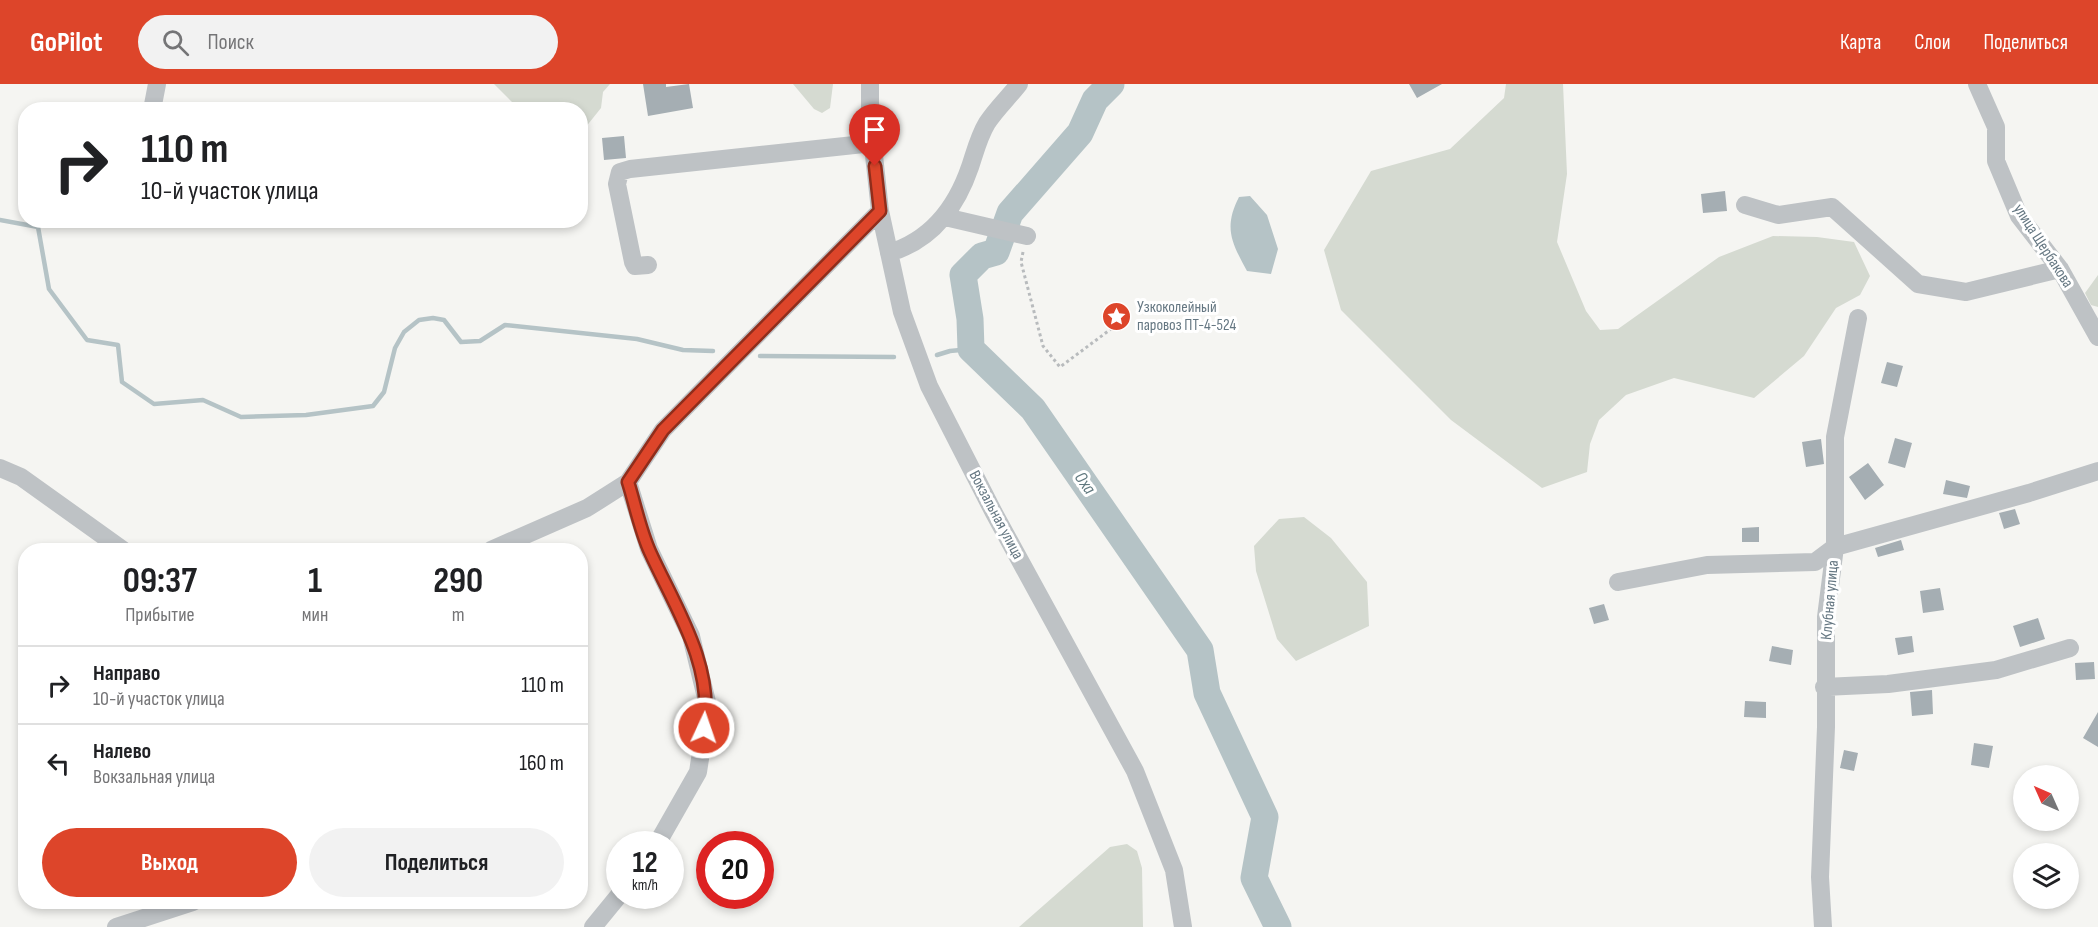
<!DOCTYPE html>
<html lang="ru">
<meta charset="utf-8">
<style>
:root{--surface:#fff;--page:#f2f2f2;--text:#202124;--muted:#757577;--line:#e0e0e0;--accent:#dd452a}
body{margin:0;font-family:"Sofia Sans Condensed",sans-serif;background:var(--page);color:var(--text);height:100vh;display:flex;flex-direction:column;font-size:22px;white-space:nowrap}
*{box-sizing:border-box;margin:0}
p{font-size:20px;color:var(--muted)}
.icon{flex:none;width:33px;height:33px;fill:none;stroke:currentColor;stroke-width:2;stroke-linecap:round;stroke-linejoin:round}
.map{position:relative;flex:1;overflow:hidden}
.details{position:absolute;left:18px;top:459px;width:570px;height:366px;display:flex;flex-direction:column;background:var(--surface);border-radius:24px;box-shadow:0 3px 9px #0003}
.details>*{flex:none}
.top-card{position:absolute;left:18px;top:18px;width:570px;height:126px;border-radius:24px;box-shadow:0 3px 9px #0003;background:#fff;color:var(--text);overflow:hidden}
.needle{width:39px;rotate:315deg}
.fabs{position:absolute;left:2013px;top:681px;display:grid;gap:12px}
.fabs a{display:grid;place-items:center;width:66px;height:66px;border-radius:50%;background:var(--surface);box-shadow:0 3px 9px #0003;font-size:30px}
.speed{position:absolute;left:606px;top:747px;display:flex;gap:12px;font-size:30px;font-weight:700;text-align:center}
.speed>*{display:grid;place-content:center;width:78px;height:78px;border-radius:50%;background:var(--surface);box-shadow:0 3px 9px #0003;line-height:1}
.speed small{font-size:15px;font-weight:400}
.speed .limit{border:9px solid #d22;background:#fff;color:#111}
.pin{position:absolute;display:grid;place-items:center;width:51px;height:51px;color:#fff;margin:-62px -26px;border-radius:50% 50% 50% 0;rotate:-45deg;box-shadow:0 0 6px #0007}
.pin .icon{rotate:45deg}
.me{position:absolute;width:66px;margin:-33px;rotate:3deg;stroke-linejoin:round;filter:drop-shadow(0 0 4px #0008)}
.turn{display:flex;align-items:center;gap:21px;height:126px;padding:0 24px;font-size:27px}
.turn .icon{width:78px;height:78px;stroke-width:2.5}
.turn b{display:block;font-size:42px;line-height:51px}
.eta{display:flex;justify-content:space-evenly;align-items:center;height:102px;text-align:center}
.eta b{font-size:36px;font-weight:700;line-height:42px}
.button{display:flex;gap:12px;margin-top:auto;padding:12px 24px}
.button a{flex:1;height:69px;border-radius:36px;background:var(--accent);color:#fff;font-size:24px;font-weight:700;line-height:69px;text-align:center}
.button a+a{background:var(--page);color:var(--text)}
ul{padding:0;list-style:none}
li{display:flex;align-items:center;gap:18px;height:78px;padding:0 24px;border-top:2px solid var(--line)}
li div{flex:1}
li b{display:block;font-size:22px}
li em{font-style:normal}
header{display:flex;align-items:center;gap:36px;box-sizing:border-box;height:84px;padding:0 30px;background:var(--accent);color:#fff}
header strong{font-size:28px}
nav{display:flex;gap:33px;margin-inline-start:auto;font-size:21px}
.search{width:420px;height:54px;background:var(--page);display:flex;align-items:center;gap:15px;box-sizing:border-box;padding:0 21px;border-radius:33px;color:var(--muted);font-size:22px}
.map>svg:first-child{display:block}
.green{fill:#d5dad1}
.water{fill:#b5c3c6}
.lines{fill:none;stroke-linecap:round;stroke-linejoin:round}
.stream{stroke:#b5c3c6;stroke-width:4.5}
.river{stroke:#b5c3c6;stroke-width:27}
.building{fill:#a5aeb3}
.path{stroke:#b8bbbd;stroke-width:3;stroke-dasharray:3 3;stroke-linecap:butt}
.minor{stroke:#bec2c5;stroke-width:18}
.route-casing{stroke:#902d1b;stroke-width:15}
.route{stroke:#dd452a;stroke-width:10}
.labels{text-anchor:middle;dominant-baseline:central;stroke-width:6;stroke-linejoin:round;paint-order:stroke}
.street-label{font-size:16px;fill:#657782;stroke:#fff}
.poi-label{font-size:16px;fill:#657782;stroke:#fff;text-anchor:start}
.water-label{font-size:18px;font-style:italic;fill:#61797f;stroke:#fff}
</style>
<header>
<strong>GoPilot</strong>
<div class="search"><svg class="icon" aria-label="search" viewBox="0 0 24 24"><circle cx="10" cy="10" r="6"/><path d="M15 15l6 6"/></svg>Поиск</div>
<nav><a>Карта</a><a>Слои</a><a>Поделиться</a></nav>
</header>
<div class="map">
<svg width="2098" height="843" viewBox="0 0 2098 843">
<rect width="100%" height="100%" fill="#f5f5f2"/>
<path class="green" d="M494 0H610L603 8 601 24 581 49 580 26 519 25Z
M793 0H833L830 24 822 29 814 25Z
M1506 0H1563L1567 90 1557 158 1586 227 1600 246 1618 245 1719 173 1773 152 1817 153 1854 158 1870 192 1860 211 1836 224 1804 272 1754 314 1674 294 1626 311 1599 336 1590 360 1587 388 1542 404 1451 336 1341 226 1324 166 1371 87 1450 65 1504 14Z
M2098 191V223L2091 221 2085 209Z
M1304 433 1331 454 1367 498 1369 542 1296 577 1277 555 1256 487 1254 462 1279 435Z
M1127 760 1137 767 1142 784 1143 843H1019L1110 763Z"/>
<path class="water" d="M1250 112 1267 131 1278 165 1271 190 1247 187C1232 159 1223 144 1239 113Z"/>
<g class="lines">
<path class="stream" d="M0 136 38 143 49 205 87 256 118 261 122 298 154 320 203 316 241 333 306 331 373 322 384 308 395 264 404 248 419 236 433 234 444 236 461 258 480 257 505 241 637 255 683 266 713 267
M937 271 950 267 971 265
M760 272 894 273"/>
<path class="river" d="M1111 0 1095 16 1080 49 1010 129 996 168 982 172 963 191 970 235 971 265 1033 325 1200 566 1207 609 1265 733 1254 794 1278 843"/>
</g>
<path class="building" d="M643 0H666V3L689 0 693 24 648 32Z
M1409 0H1442L1417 14Z
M624 52 626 74 604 76 602 54Z
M1725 107 1727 127 1703 129 1701 110Z
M1887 278 1903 282 1897 303 1881 299Z
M1895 354 1912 359 1905 384 1888 379Z
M1821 355 1824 380 1806 383 1802 358Z
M1868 379 1884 401 1865 416 1849 393Z
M1946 396 1970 402 1967 414 1943 410Z
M2015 425 2020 440 2004 445 1999 429Z
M1759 443V458H1742V444Z
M1901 456 1904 466 1878 473 1875 464Z
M1940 504 1944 526 1923 529 1920 507Z
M1604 520 1609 536 1594 540 1589 524Z
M2038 534 2045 555 2020 563 2013 542Z
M1912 552 1914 568 1898 571 1895 554Z
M1772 562 1793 566 1791 581 1769 577Z
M2094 578 2095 595 2076 596 2075 579Z
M1932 606 1933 630 1912 632 1910 608Z
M1745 617 1766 618V634L1744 633Z
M2098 628V663L2083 654Z
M1974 659 1993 662 1989 684 1971 681Z
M1844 666 1858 669 1854 687 1840 684Z"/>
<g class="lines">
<path class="path" d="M1023 168 1021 178 1043 262 1060 283 1111 245"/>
<path class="minor" d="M870 0V34L880 127 902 228 929 302 994 429 1135 687 1174 786 1183 843
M1977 0 1996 43V77L2019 132 2060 185 2098 253
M152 26 157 0
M1745 121 1778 131 1832 123 1918 200 1966 208 2060 185
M945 133 1027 152
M889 169C932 156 956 124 970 83 975 68 979 52 987 39 996 25 1009 13 1019 0
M648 181 635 182 633 178 617 100 620 88 630 85 873 59
M0 384 21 393 123 466
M628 398 649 465 691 552 708 622 698 688 657 760
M491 466 587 424 628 398 663 346 880 127
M1618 498 1707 481 1815 478 1835 463V353L1858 234
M1824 603 1888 600 1996 586 2070 564
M116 843 193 818
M593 843 620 810
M1823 843 1820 793 1826 643V533L1835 463 2029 409 2098 387"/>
</g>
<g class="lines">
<defs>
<path id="route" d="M704 644C714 581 675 523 650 468 640 446 635 420 628 398L663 346 880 127 875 82"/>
</defs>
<use href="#route" class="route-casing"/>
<use href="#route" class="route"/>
</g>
<defs>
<symbol id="sight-disc" viewBox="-11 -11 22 22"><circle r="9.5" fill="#dd452a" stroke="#fff"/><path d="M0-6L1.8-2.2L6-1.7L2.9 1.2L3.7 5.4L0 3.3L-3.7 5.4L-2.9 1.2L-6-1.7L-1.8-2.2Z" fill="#fff"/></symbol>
</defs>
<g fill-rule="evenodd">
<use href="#sight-disc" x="1100" y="216" width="33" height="33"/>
</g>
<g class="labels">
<g class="street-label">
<text transform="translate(2043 162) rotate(57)">улица Щербакова</text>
<text transform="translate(996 431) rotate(62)">Вокзальная улица</text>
<text transform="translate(1830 516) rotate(-85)">Клубная улица</text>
</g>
<g class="poi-label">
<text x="1137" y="223">Узкоколейный<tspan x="1137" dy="18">паровоз ПТ-4-524</tspan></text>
</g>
<g class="water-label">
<text transform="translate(1085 399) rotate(55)">Оха</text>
</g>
</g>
</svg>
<div class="fabs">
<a><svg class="needle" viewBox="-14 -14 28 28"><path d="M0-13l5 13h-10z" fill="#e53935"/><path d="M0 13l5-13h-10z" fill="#757577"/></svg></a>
<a><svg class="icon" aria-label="layers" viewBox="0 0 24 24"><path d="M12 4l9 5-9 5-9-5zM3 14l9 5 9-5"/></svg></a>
</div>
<div class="speed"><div>12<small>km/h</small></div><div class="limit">20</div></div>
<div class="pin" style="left:875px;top:82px;background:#d93025"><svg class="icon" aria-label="arrive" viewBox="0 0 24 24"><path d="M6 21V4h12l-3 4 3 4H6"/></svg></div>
<svg class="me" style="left:704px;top:644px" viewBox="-20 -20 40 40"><circle r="17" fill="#dd452a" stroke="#fff" stroke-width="3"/><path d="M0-11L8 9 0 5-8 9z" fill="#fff"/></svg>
<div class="top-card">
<div class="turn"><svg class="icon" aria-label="right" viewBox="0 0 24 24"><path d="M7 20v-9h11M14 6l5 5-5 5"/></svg><div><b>110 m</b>10-й участок улица</div></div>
</div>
<section class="details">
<div class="eta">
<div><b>09:37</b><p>Прибытие</p></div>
<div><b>1</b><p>мин</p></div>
<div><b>290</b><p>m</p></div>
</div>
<ul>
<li><svg class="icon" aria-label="right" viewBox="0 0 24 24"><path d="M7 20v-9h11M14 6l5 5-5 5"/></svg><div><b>Направо</b><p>10-й участок улица</p></div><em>110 m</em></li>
<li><svg class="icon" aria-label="left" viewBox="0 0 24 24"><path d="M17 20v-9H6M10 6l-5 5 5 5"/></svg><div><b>Налево</b><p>Вокзальная улица</p></div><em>160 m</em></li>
</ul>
<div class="button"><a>Выход</a><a>Поделиться</a></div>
</section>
</div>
